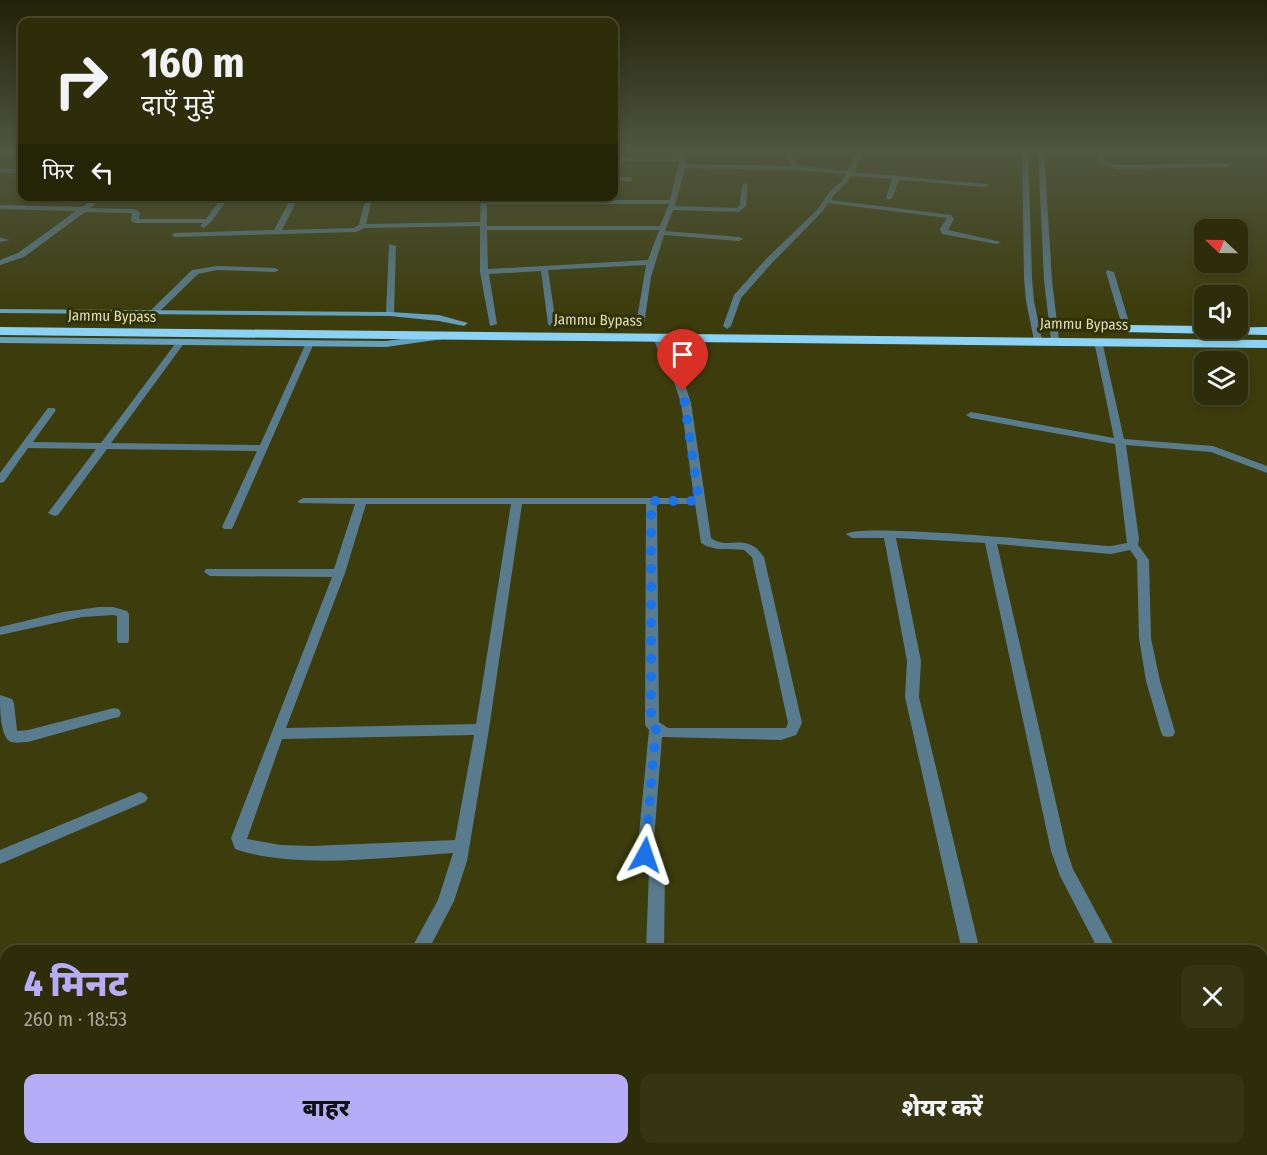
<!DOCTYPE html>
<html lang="hi">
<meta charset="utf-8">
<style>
:root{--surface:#2d2d09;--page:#353512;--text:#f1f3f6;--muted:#a7a89c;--line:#48492a;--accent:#b6acf8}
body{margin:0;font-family:"Fira Sans Condensed","Noto Sans Devanagari",sans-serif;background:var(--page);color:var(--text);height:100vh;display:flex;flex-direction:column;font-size:22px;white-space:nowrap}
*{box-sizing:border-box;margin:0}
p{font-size:20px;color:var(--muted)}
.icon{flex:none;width:33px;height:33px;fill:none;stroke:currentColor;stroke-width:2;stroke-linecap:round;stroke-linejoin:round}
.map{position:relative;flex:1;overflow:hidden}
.panel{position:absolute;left:0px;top:945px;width:1268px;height:210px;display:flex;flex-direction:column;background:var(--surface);border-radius:18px 18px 0 0;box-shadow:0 3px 9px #0003,0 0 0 2px var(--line)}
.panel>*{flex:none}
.guide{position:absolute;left:18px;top:18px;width:600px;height:183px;border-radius:12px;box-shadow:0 3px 9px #0003,0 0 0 2px var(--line);background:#2d2d09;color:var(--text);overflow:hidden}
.needle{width:39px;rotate:292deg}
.fabs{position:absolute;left:1194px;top:219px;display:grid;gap:12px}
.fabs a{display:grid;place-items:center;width:54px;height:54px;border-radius:12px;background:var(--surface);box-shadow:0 3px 9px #0003,0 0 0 2px var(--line);font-size:30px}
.pin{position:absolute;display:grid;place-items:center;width:51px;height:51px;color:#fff;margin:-62px -26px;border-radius:50% 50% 50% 0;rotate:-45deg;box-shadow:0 0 6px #0007}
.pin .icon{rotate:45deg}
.me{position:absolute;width:66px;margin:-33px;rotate:5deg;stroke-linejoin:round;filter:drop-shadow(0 0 4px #0008)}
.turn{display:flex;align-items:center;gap:21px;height:126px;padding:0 24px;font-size:27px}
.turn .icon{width:78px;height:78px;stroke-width:2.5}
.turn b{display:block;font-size:42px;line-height:51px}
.then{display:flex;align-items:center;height:57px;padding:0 24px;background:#0003;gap:12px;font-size:22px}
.round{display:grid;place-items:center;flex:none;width:63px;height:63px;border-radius:12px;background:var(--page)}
.summary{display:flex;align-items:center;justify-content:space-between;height:102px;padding:0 24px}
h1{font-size:36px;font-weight:800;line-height:45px;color:var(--accent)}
.button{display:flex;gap:12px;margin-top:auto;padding:12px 24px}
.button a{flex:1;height:69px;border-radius:12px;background:var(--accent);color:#111;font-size:24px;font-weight:800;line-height:69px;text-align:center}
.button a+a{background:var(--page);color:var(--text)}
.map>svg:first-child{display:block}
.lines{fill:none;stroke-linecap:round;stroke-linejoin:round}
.lane{fill:#587c8d;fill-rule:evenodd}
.street{fill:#587c8d;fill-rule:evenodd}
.secondary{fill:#65a0bc;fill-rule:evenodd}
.highway{fill:#8bd3f6;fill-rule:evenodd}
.route{stroke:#1a73e8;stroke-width:10;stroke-dasharray:0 18}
.labels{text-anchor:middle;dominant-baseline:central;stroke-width:6;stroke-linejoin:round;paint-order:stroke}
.far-street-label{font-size:15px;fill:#dcdebf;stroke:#323200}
</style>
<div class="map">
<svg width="1267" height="1155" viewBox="0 0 1267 1155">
<rect width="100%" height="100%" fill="#3c3c0c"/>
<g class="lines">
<path class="lane" d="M1022 150H1028L1032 278 1034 301 1042 340 1038 343 1034 340 1026 301 1024 278Z
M1038 150H1044L1052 280 1059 340 1055 343 1051 340 1044 280Z
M1096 150H1102L1104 161 1116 165 1227 163 1230 165 1227 167 1115 169 1099 163Z
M1107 270 1114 272 1131 329 1130 331 1123 329 1106 272Z"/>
<path class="street" d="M680 150H686L685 164 792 166 782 150H788L798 166 847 171 858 150H864L854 172 987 184 988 185 985 187 899 180 892 198 889 200 886 198 892 179 851 176C846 186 836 190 831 200L951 215 954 219 948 230 1001 242 997 244 942 234 940 229 947 218 828 203 822 212 772 263 741 298 731 326 727 329 723 326 734 295 766 259 817 210 830 191 842 181 846 174 796 170 685 168 675 206 737 208 740 205 742 185 745 183 748 185 746 206 739 212 673 210 665 231 739 237 743 239 739 241 664 235 651 277 644 325 640 328 636 325 646 265 548 270 556 324 552 327 548 324 541 271 489 274 497 324 490 326 480 272V226L364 228 356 232 175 237 171 235 175 233 274 230 292 196H464L372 200 366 224 480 222 481 196H487V200H670L679 161H614V157H679ZM365 200 359 225 354 228 282 230 296 202ZM487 204H669L660 226H487ZM487 230H659L648 260 488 269Z
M0 168 22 170V174L0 172Z
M614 177H630L633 179 630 181H614Z
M97 196H105L90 208 134 209 140 213 139 219H206L223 196H230L211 222 204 228 200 226 203 223H135L131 221 132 213 85 212 24 257 0 265V260L18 253 76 211 0 209V205L82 207Z
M0 238 10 240 0 242Z
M389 244 396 246 394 314 390 316 386 314Z
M217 266 275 268 279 270 275 272 217 270 198 274 157 314H151V310L192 270Z
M657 334 661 337 669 359 683 379 691 403 711 538C729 551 746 531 764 557L802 723 796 735 781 740 662 737 653 853 665 870 664 951H646L649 872 637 855 649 730 645 725 646 504H522L489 729 467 861 454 901 428 951H410L438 900 453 853C388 857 296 870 235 849L231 838 332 577 210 576 204 572 206 569H334L355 504 299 503 298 501 303 498H694L681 403 673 379 661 359 653 337ZM366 504H511L476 724 286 728 345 573ZM657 504H695L701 543C714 552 729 548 744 550L752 557 788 723 786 728H668L659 722ZM474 735 455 840 312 846 281 845 247 839 282 739Z
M1098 338 1102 341 1124 439 1213 446 1267 466V473L1211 452 1126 445 1139 539 1138 545 1149 560 1151 638 1160 681 1175 732 1173 736 1168 737 1163 736 1161 732 1146 681 1139 638 1137 560 1130 550 1111 554 997 544 1067 851 1073 869 1117 951H1099L1060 876 1051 851 985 543 896 538 921 661 919 697 980 951H962L905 697 907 661 884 538H852L846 534C860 522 1078 544 1111 546L1127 543 1115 444 971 418 966 415 971 412 1114 438 1094 341Z
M181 339 185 342 111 443 260 445 306 343 310 340 314 343 232 529H224L222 527 257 451 107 449 58 515 54 516 48 513 96 449 28 448 4 482 0 483V473L48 408H54L56 410 33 442 101 443 178 340Z
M99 607H113L127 611 129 614V640L128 643H118L117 640V616L113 615 82 617 0 635V627L63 612Z
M0 695 12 699 14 703 17 731 28 730 114 708 119 709 121 713 119 717 114 718 28 742C22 742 14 744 9 741 0 733 0 707 0 695Z
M140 792 145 794 148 798 145 802 0 864V850Z
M0 1029 6 1030V1048L0 1047Z
M186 1149H213L215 1155H188Z
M282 1149H305L303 1155H280Z
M1005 1149H1025L1027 1155H1007Z"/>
<path class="secondary" d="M0 309 390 312 439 315 468 323 464 326 439 321 390 316 0 313Z
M440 334 444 337 443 339 386 347 0 343V337L386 341Z"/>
<path class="highway" d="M1127 325 1204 326V328L1267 327V335L1122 332 1121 329Z
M0 327 1267 340V348L0 335Z"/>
</g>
<linearGradient id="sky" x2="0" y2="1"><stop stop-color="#212107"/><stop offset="0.48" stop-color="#505640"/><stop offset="1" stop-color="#505640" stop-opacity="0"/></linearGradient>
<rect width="1267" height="312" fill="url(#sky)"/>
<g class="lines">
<path class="route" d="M645 855 656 729 651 720V501H699L683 391"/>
</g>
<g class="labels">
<g class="far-street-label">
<text transform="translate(112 316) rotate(1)">Jammu Bypass</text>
<text transform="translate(598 320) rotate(1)">Jammu Bypass</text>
<text transform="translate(1084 324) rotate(1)">Jammu Bypass</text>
</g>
</g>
</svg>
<div class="fabs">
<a><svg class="needle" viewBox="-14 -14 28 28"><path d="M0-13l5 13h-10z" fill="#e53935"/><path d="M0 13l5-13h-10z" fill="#a7a89c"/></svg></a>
<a><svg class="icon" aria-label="sound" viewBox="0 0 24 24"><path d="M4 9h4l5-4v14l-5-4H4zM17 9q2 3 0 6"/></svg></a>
<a><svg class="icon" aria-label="layers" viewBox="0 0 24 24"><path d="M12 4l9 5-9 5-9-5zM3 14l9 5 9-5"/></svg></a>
</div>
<div class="pin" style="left:683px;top:391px;background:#d93025"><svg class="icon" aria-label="arrive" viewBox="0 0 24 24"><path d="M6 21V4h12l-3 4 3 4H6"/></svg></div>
<svg class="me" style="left:645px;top:855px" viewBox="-20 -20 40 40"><path d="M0-17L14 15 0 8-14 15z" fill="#1a73e8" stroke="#fff" stroke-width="4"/></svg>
<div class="guide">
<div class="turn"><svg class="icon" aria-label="right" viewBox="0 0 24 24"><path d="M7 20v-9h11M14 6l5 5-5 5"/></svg><div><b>160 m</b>दाएँ मुड़ें</div></div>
<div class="then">फिर<svg class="icon" aria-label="left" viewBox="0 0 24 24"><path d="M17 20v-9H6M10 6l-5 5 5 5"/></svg></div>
</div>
<section class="panel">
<div class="summary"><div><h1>4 मिनट</h1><p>260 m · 18:53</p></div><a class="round"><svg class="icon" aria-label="close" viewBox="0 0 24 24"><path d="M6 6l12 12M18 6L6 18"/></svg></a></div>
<div class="button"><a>बाहर</a><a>शेयर करें</a></div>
</section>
</div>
